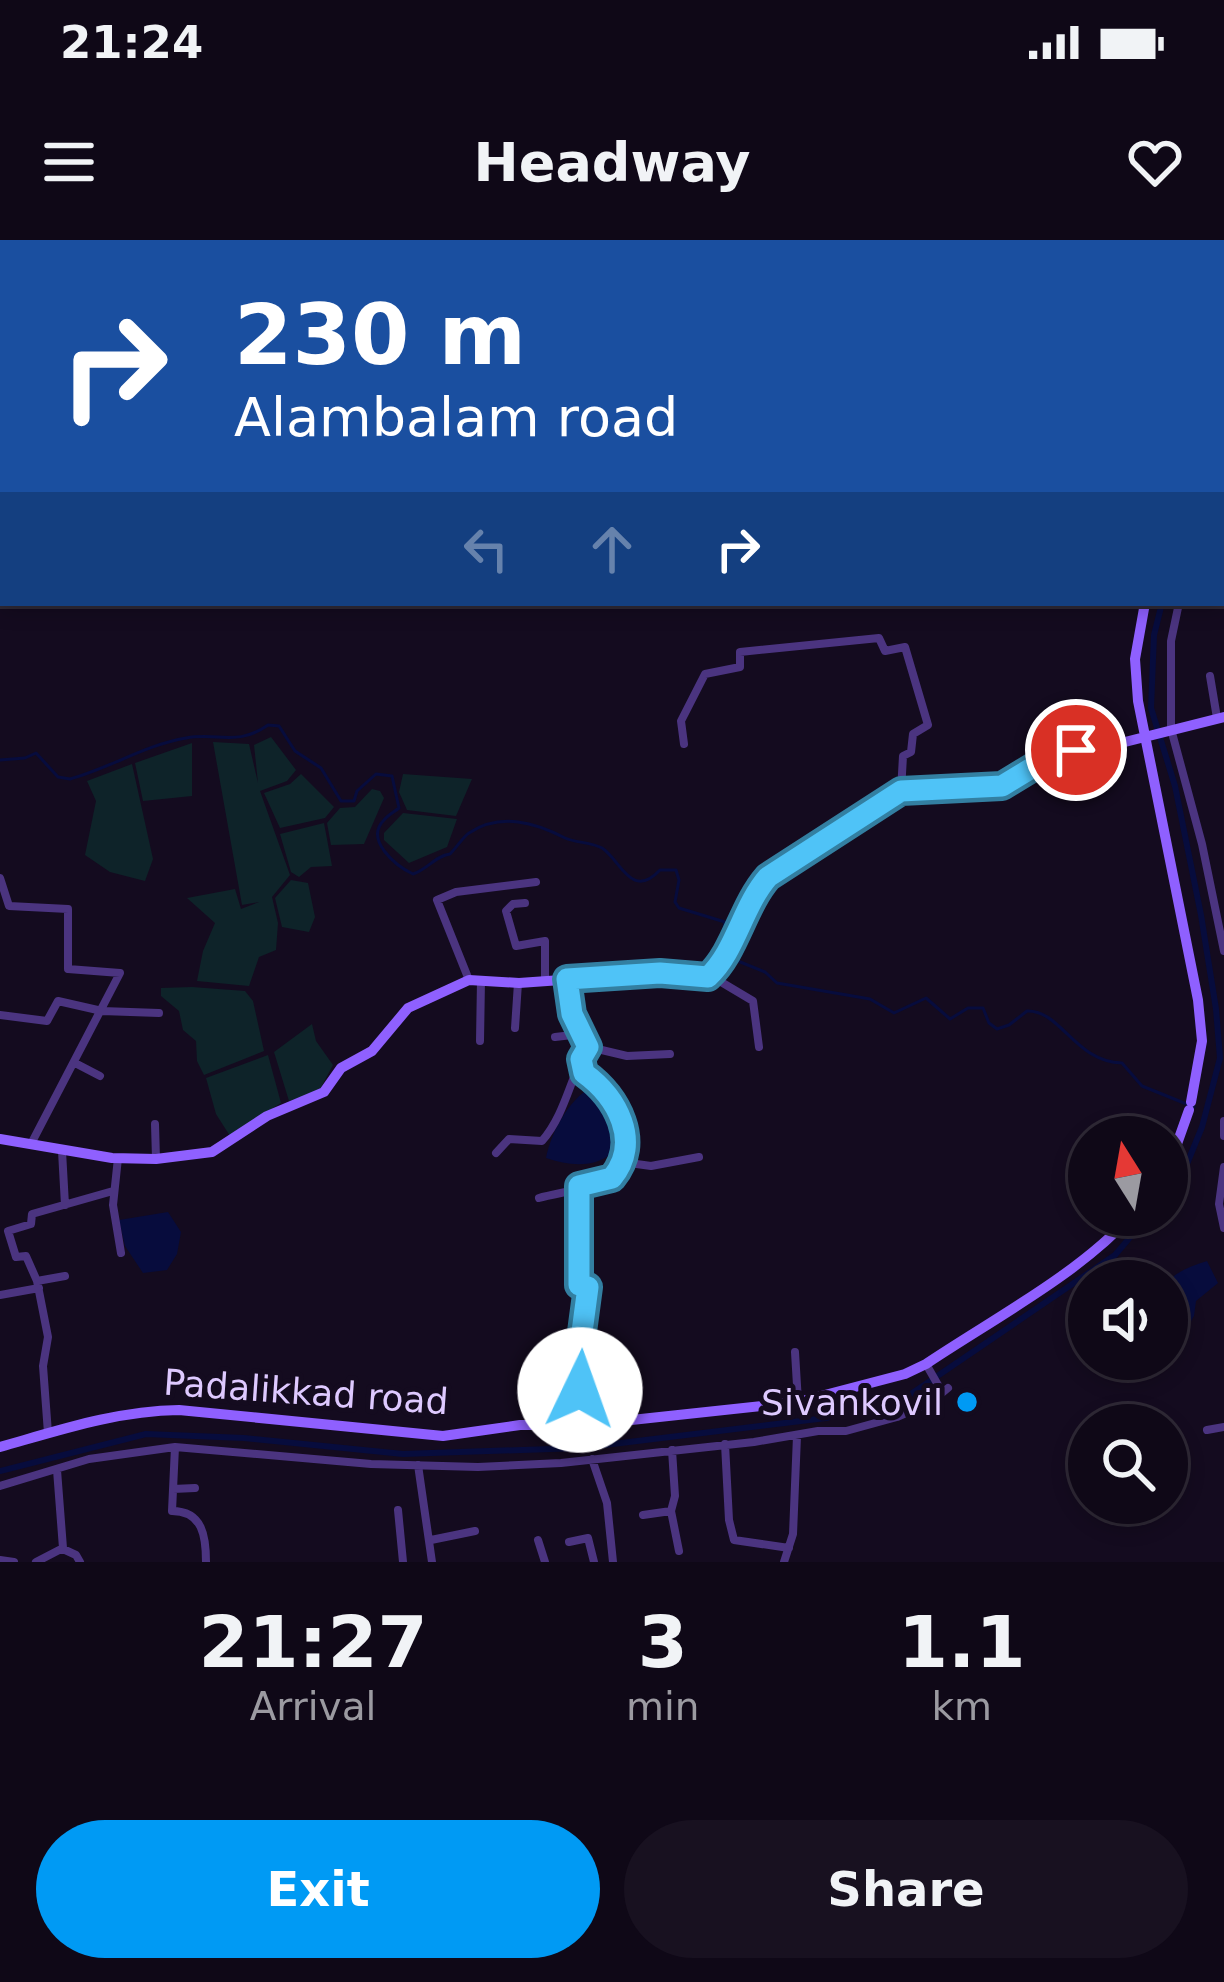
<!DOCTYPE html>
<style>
:root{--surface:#0f0817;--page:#181120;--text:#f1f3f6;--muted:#9b9aa1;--line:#2f2936;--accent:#009af4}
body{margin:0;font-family:"DejaVu Sans",sans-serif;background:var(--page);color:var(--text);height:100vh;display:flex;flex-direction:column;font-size:45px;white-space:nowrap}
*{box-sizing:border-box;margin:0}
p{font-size:39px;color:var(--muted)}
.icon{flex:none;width:66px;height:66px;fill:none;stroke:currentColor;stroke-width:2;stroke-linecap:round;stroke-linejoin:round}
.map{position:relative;height:1322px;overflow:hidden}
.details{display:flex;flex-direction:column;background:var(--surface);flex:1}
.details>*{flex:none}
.top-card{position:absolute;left:0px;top:0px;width:1224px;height:366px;box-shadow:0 6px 18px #0003,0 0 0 3px var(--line);background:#1a4fa0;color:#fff;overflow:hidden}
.needle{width:78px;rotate:349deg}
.tools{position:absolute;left:1068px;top:876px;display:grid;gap:24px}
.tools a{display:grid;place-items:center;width:120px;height:120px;border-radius:50%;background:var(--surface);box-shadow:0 6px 18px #0003,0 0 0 3px var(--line);font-size:60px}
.pin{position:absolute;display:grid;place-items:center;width:102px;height:102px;color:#fff;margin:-51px;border:6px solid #fff;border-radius:50%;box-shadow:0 3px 12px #0007}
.me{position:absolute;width:132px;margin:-66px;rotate:3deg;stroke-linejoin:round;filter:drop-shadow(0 0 9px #0008)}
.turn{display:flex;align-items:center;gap:42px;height:252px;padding:0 36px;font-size:54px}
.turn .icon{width:156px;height:156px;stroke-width:2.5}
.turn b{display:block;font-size:84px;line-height:102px}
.lanes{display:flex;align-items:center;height:114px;padding:0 36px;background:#0003;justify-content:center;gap:60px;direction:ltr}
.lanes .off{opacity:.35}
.eta{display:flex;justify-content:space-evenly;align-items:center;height:204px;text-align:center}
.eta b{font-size:72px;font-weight:600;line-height:84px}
.action{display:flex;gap:24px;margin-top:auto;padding:24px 36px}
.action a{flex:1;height:138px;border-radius:72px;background:var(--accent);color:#fff;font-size:48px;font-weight:600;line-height:138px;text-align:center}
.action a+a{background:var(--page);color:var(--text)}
.status{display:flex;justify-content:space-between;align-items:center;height:84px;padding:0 60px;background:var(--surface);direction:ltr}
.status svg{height:33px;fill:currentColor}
header{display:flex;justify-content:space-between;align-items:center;height:156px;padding:0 36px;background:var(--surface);font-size:54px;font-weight:600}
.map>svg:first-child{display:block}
.green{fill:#0e2329}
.water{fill:#070c3d}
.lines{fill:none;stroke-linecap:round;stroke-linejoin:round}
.stream{stroke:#070c3d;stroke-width:3}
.canal{stroke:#070c3d;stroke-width:6}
.street{stroke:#4b3480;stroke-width:8}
.secondary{stroke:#8f60ff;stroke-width:10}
.route-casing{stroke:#337fa1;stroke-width:30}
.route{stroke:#4fc3f7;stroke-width:21}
.poi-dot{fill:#009af4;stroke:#140b1f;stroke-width:4.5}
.labels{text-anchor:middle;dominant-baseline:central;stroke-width:10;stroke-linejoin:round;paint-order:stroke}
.street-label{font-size:36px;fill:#dec9ff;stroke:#140b1f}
.poi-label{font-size:36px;fill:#dec9ff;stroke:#140b1f;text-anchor:end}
</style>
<div class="status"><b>21:24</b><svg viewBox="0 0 49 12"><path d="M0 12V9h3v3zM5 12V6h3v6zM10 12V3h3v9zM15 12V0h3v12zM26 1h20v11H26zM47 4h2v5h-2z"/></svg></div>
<header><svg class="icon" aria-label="menu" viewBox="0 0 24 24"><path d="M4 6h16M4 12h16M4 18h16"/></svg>Headway<svg class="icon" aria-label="heart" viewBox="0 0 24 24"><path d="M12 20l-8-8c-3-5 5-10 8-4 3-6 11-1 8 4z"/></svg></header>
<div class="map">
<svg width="1224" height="1322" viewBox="0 0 1224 1322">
<rect width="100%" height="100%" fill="#140b1f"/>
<path class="green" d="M271 497 296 530 287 541 260 551 290 635 272 657 278 683 276 710 259 717 249 746 197 741 203 711 215 683 187 658 235 649 241 669 259 662 242 665 213 502 249 504 258 543 254 505Z
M192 503V556L143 561 135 523Z
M132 524 153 619 145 641 110 632 85 615 96 561 87 541Z
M301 534 334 567 325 578 280 588 264 553 290 544Z
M403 534 472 539 456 576 407 570 399 552Z
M372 549 380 551 384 558 364 604 331 605 327 583 340 568 355 567Z
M403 573 457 579 447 607 409 623 384 600V593Z
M324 583 332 626 311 627 299 637 291 632 280 594Z
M291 640 308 643 315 677 309 692 282 687 275 658Z
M192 747 245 751 253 761 264 811 204 835 197 821 196 801 183 790 179 771 161 756V748Z
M312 784 316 801 333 825 319 851 289 861 274 812Z
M268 815 281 863 230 896 216 874 206 838Z"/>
<path class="water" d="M597 845C612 867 620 884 616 910 596 929 570 926 546 918 551 892 571 854 597 845Z
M168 972 181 992 177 1014 167 1030 143 1033 125 1006 119 980Z
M1207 1021 1218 1043 1196 1061 1194 1076 1183 1095 1167 1099C1167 1048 1153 1038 1207 1021Z"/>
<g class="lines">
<path class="stream" d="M0 330H3
M0 520 25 518 36 513 58 537 70 539C110 528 145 505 186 498 218 492 237 507 268 485L279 486 295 511 321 528 341 561H354L357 551 376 534 392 536 399 568C394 572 388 575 384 580 364 600 396 626 413 634 428 629 435 616 450 614 456 608 464 596 469 593 501 572 536 583 565 598 576 603 591 602 602 608 620 619 631 661 660 630H676L679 640 675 662 679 668 725 682 719 714
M728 717 765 732 777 743 870 759 894 773 926 758 950 779 968 768H983L989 783 997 789 1009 785 1027 771C1061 770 1075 822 1122 823L1142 846 1194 867"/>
<path class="canal" d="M1221 276 1224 272
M1162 363 1154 395 1151 468 1175 546 1201 675 1216 769 1220 818 1202 887 1182 936 1167 954
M0 1231 146 1194 244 1198 403 1214 580 1208 826 1178 911 1154 1115 1015 1149 975"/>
<path class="street" d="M136 0V3
M964 0 966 3
M1059 0 1060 3
M23 3 28 0
M897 3 900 0
M0 86V124
M0 151H3
M1221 297 1224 293
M1221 343 1224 341
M1179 363 1171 401V489L1202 604 1224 711
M1210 436 1217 478
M684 504 681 481 705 434 740 427V412L879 398 885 411 905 407 928 485 913 494 911 512 903 516 901 551
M0 638 9 666 68 669V729L120 733 31 904
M525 663 513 664 506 671 516 706 545 701V741
M711 736 753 761 759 807
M469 740 437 660 456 652 536 642
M0 775 47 781 58 761 102 771 159 773
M515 788 518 743
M555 797 581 794
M480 801 481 740
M589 807 627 816 670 814
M75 823 100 836
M1224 881V896
M155 884 156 919
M62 911 65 965
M496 913 509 899 542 901C566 873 570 837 588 807L571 774 567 739
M118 918 113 965 121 1013
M622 922 651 926 699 917
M1224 927 1219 964 1224 988
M579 946V1045L588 1047 578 1122 585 1185
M539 958C556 953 600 947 612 938 620 932 623 922 624 913 627 877 612 854 584 833L581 820
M37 1041 65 1036
M0 1055 39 1048
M795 1112 798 1162
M926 1124 942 1152
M535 1185 539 1150 579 1143
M1207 1190 1224 1187
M48 1193 43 1126 48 1097 37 1041 26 1016 16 1017 8 991 31 984 32 974 113 951
M725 1204 729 1280 734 1300 789 1308
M175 1207 172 1271C203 1271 206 1297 206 1322
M672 1210 675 1256 671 1271 679 1311
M592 1219 607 1263 613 1322
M418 1225 432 1322
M0 1246 89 1219 175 1207 371 1224 478 1227 561 1223 754 1202 818 1191H846L897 1177 931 1162 948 1148
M173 1249 195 1248
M398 1270 403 1322
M643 1275 671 1271
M431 1300 475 1291
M538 1300 545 1322
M569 1302 588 1298 594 1322
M63 1309 76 1315 80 1322
M0 1320 14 1322
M36 1322 63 1308 57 1230
M784 1322 793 1294 797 1196"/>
<path class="secondary" d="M479 0V3
M736 3 737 0
M1221 252 1224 249
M1145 363 1135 419 1138 461 1198 760 1202 801 1191 862
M0 899 112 918 156 919 212 912 267 876 324 852 341 828 372 811 408 768 469 740 519 743 660 733 708 738C736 711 743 667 768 637L901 551 1002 546 1058 512 1105 507 1224 477
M1167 932 1189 870
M0 1207C60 1190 116 1171 179 1170L443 1196 520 1185H585L798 1162 905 1134 926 1124C993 1079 1079 1034 1132 975"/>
</g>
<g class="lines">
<defs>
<path id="route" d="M580 1150 578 1122 588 1047 579 1045V946L612 938C642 902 617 857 584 833L581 819 588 807 572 774 567 739 660 733 708 737C736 711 742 667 768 637L901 551 1002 546 1058 512 1076 510"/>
</defs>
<use href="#route" class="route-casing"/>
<use href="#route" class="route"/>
</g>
<circle class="poi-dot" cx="967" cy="1162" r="12"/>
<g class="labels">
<g class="street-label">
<text transform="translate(306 1152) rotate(4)">Padalikkad road</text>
</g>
<g class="poi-label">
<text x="943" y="1162">Sivankovil</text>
</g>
</g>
</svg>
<div class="tools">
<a><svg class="needle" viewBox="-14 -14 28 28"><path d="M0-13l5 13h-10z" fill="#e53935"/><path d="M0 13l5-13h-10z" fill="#9b9aa1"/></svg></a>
<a><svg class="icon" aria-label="sound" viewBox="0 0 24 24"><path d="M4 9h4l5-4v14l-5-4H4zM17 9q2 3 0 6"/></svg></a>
<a><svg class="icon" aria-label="search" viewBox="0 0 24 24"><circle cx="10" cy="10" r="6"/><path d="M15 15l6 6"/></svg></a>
</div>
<div class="pin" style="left:1076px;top:510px;background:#d93025"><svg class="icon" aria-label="arrive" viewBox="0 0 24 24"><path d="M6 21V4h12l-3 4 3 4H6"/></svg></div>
<svg class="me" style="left:580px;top:1150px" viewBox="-20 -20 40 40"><circle r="19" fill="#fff"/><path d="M0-13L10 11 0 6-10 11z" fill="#4fc3f7"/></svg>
<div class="top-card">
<div class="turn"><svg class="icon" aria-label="right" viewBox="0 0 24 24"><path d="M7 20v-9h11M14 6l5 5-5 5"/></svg><div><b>230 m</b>Alambalam road</div></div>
<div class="lanes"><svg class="icon off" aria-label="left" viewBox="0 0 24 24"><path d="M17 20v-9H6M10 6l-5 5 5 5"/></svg><svg class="icon off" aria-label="ahead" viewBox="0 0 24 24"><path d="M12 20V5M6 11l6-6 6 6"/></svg><svg class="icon" aria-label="right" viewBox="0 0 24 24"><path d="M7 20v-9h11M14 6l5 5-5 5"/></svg></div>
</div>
</div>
<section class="details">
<div class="eta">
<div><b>21:27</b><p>Arrival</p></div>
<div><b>3</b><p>min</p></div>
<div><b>1.1</b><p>km</p></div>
</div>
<div class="action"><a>Exit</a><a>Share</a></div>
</section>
